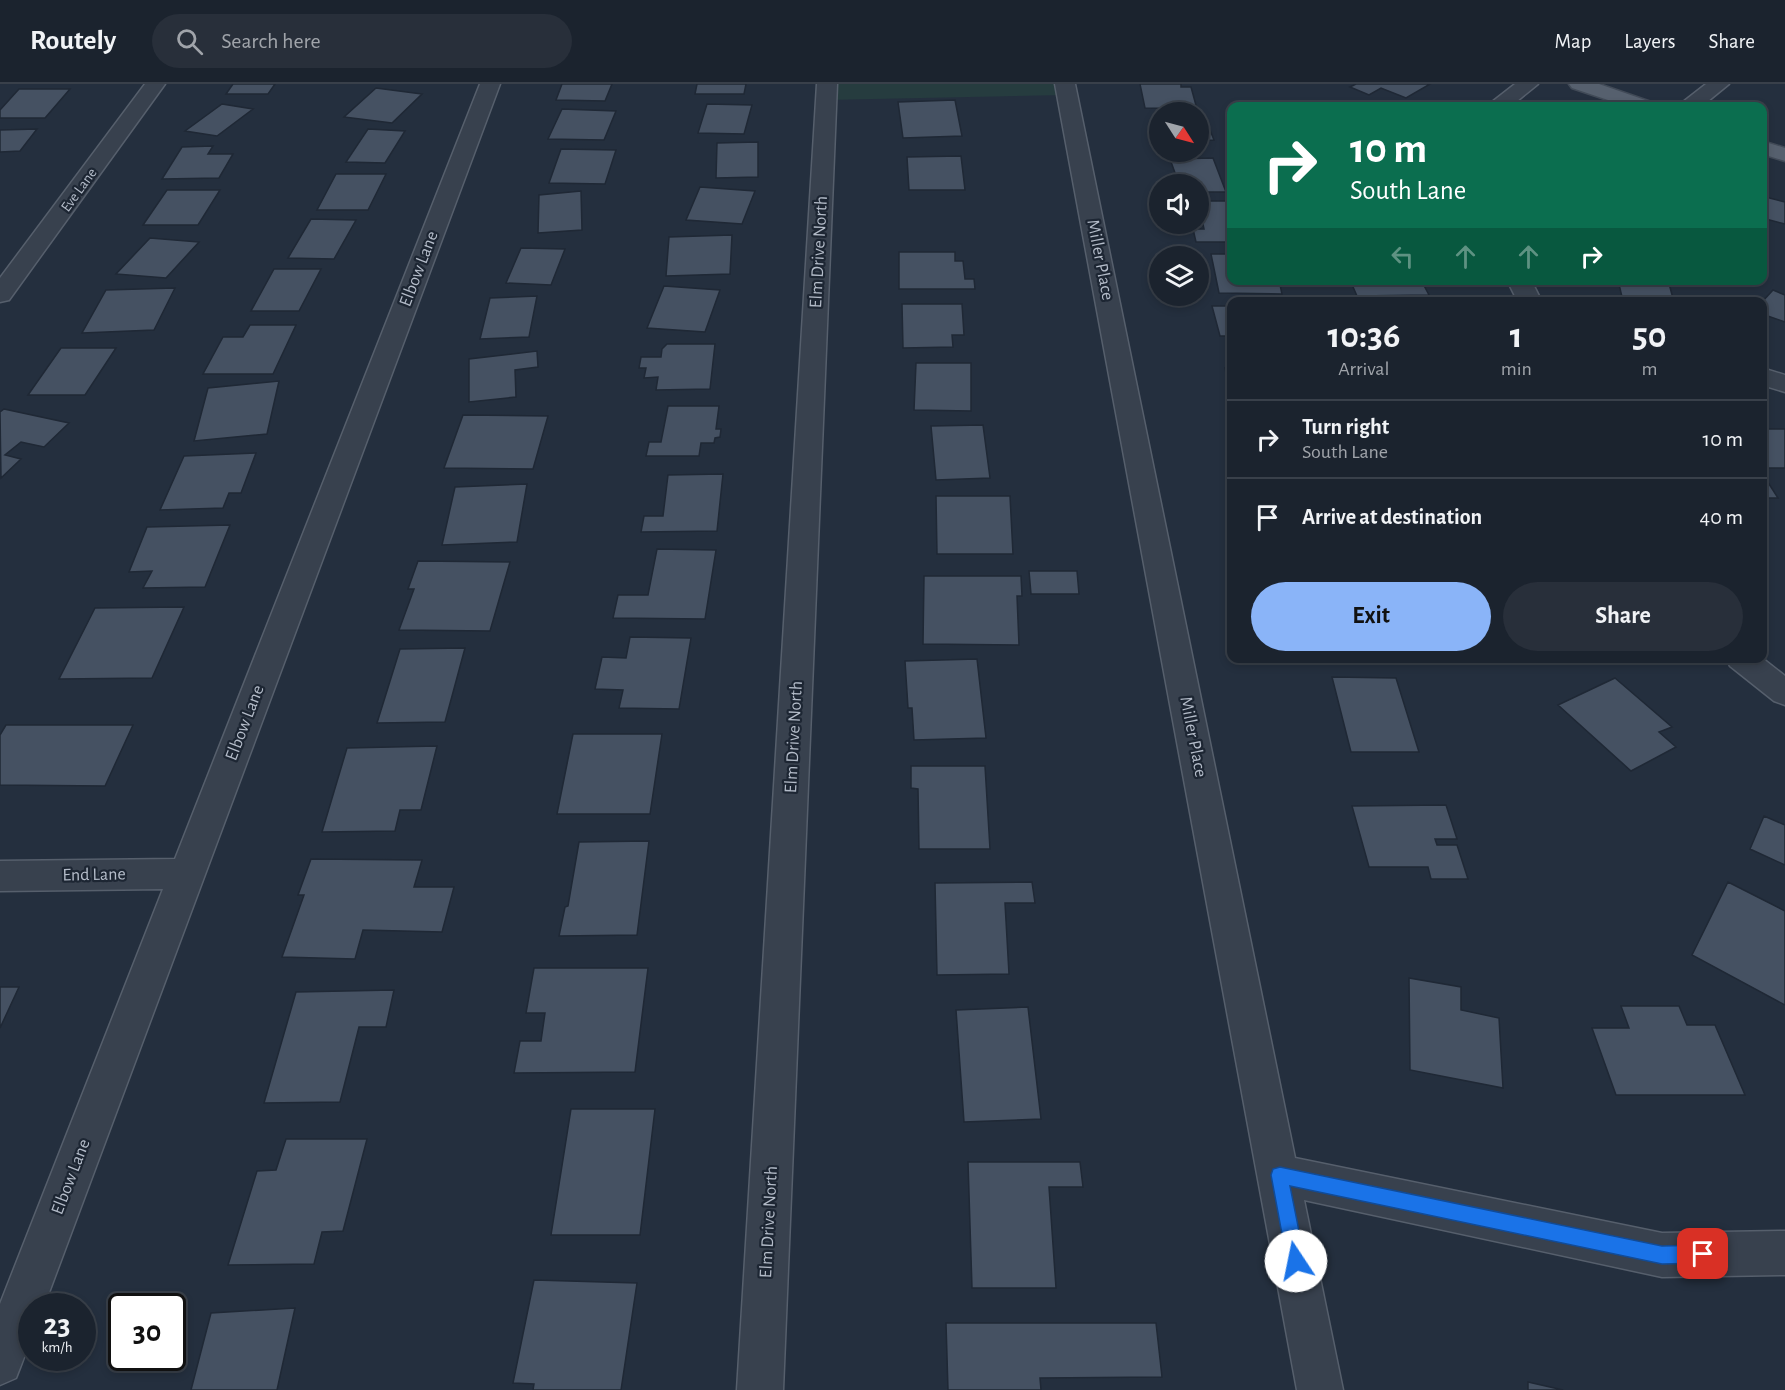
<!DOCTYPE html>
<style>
:root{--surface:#1b232e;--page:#282f3a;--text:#f1f3f6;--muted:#a0a4aa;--line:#39404a;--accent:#8ab4f8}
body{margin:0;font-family:"Alegreya Sans",sans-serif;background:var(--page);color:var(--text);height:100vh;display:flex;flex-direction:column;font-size:22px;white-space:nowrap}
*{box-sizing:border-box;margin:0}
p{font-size:20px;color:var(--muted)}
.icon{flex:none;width:33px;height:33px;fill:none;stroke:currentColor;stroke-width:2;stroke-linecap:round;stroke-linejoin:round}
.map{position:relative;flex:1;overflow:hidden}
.panel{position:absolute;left:1227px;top:213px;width:540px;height:366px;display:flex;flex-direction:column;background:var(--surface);border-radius:12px;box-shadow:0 3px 9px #0003,0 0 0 2px var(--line)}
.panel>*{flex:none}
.hud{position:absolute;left:1227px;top:18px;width:540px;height:183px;border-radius:12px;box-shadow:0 3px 9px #0003,0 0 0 2px var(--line);background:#0b6e4f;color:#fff;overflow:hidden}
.needle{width:39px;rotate:126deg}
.buttons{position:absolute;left:1149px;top:18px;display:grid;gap:12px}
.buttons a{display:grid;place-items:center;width:60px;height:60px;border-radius:50%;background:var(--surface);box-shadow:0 3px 9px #0003,0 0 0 2px var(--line);font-size:30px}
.speed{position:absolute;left:18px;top:1209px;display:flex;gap:12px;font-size:30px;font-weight:700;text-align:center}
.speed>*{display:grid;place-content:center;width:78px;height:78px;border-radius:50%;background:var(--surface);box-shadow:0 3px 9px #0003,0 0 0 2px var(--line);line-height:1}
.speed small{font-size:15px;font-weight:400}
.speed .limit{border:3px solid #111;border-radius:9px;background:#fff;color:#111}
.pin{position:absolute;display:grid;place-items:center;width:51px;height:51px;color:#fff;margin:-26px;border-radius:12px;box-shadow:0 3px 9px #0006}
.me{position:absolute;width:66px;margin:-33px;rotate:349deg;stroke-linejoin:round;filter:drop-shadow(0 0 4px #0008)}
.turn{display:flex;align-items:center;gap:21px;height:126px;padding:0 24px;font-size:27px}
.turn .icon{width:78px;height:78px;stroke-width:2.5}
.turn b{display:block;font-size:42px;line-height:51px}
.lanes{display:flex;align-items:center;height:57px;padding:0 24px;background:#0003;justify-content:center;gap:30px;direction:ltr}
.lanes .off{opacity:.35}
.eta{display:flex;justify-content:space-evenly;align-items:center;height:102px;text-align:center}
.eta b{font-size:36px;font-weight:700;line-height:42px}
.cta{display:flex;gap:12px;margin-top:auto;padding:12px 24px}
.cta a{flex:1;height:69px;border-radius:36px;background:var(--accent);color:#111;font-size:24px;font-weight:700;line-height:69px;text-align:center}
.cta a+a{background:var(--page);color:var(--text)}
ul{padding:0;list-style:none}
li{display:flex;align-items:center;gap:18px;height:78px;padding:0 24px;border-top:2px solid var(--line)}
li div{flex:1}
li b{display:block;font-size:22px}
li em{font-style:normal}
header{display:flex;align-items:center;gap:36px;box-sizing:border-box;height:84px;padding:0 30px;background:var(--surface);border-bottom:2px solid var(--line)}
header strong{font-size:28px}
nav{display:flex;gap:33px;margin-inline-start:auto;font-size:21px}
.search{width:420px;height:54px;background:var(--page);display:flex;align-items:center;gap:15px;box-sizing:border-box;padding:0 21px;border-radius:33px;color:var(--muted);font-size:22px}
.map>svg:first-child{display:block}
.green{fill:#263c3f}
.building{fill:#455162;stroke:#1f2835;stroke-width:1.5}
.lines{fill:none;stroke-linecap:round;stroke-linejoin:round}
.minor-casing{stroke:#565f6c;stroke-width:3}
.major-casing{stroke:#414a57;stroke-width:3}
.minor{fill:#38414e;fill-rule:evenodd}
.major{fill:#56606e;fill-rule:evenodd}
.route{fill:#1a73e8;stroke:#114b97;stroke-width:1.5}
.labels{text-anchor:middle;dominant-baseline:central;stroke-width:4.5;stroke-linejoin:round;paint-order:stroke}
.far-street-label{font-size:15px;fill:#b4bcc9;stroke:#1d2633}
.street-label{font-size:18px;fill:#b4bcc9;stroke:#1d2633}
</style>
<header>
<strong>Routely</strong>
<div class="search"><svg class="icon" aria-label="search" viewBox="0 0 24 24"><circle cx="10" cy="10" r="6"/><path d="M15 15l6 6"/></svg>Search here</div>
<nav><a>Map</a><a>Layers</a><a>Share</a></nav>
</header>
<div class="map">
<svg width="1785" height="1306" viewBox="0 0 1785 1306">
<rect width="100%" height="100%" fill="#242f3e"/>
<path class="green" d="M826 0H1063L1065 11 825 16Z"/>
<path class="building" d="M233 0H275L268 10H226Z
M562 0H612L605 17 556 16Z
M697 0H746L744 10H695Z
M1140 0H1181V3H1191L1197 25 1145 24Z
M1356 0H1430L1406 14 1381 4 1369 11 1350 3Z
M376 4 422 10 392 39 344 33Z
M19 5H70L45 34H0V26Z
M955 16 962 52 903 54 898 18Z
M222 20 253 25 217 52 185 47Z
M707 20 752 21 744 50 698 49Z
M562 25 616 27 604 56 548 55Z
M1208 41 1214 56 1198 57V42Z
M37 45 20 67 0 68V46Z
M368 45 405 47 385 79 346 78Z
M758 58V93L716 94 717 59Z
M213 62 208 70H233L219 94 162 95 182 63Z
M561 65 616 66 605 100 549 99Z
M961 72 965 106H909L907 73Z
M1213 74 1226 108H1198V100H1179L1170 75Z
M336 90H386L368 126H317Z
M700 103 755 107 742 140 686 136Z
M167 106H220L198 141H143Z
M581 107 582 146 538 149 539 111Z
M1762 112 1785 118V140L1762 134Z
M1198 117H1232V158H1196L1193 145H1204Z
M311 135 356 136 334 175 288 174Z
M732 151 730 190 666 192 669 153Z
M150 154 199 158 166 194 116 190Z
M521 164 565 165 551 201 506 199Z
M899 168H955V177H963L965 195H974L975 205H899Z
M1211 170H1232V196H1279L1282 210 1219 209Z
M274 185H321L299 227H251Z
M1350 196H1421L1429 211 1357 212Z
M1618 196H1668L1674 218 1622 213Z
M664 202 720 206 705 248 647 244Z
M175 204 154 246 82 249 106 206Z
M1773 206 1785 211V238L1762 230V218Z
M537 212 529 253 480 255 490 214Z
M902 220H962L964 251H952L953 263 903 264Z
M1212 222H1232V263L1229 252H1220Z
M250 241H296L273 290H203L223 253H243Z
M667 260H715L710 305 656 306 658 293 644 294 646 284H639L641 273H661L662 265Z
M61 264H116L85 311H28Z
M537 267 538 283 515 286 516 313 469 318V275Z
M916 279H971V327L914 326Z
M1225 284H1232V314Z
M279 297 267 350 194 357 208 304Z
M668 322H719L716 345H721L720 353 715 354 714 359H701L699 372H646L649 358H661Z
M4 325 69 339 44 363 21 358 5 371 21 375 1 394 0 328Z
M463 331 548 332 533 385 444 384Z
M983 341 990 394 936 396 931 342Z
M1762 345H1785V384H1762Z
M256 369 241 409H229L223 424 160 426 184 372Z
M1762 389 1778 414H1762Z
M723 390 717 447 641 448 644 432H663L668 391Z
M527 400 517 458 442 461 455 403Z
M936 412H1010L1013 470H937Z
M230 441 205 503 143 504 152 487 129 488 147 443Z
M657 465 716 466 705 535 613 534 618 511H648Z
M418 477 510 478 490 547 399 546 414 505H408Z
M1029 487H1077L1079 510H1031Z
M924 492H1021L1022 512H1017L1019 561 923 560Z
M184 523 152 594 59 595 95 524Z
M630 553 691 554 679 625 619 624 623 606 595 605 602 573 626 574Z
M465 564 445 638 377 639 400 565Z
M977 575 986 654 914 656 912 624H908L905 577Z
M1332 593 1396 594 1419 668H1351Z
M1615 594 1672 643 1659 648 1676 663 1631 687 1558 621Z
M6 641H133L105 702 0 701V651Z
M573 650H662L650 730H557Z
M437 662 421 726H400L395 747 322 748 347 664Z
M911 682H985L990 765H919L918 705 911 704Z
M1446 721 1457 755H1435L1437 761H1457L1468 795H1431L1428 783H1369L1352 722Z
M1764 732 1785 741V781L1750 765Z
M649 757 637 851 559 852 565 823 568 822 579 758Z
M311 775 422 776 414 803H454L442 848 363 846 355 875 282 873 304 811H298Z
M1032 798 1035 819H1005L1009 890 937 891 935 799Z
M1728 798 1785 827V921L1692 871Z
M534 884H648L635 988 514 989 520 957H541L545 929H526Z
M1409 894 1461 903V926L1499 934 1503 1004 1410 986Z
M0 903H19L0 944Z
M394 906 386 943H359L340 1018 264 1019 296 908Z
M1621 922H1679L1687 941H1715L1745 1011H1616L1592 944H1629Z
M1028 923 1041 1035 964 1038 956 926Z
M571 1025H655L640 1151H551Z
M286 1055H367L343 1147 322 1148 314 1180 228 1181 257 1087 276 1086Z
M968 1078H1080L1083 1103H1049L1056 1204H972Z
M534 1196 637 1199 621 1306H533L534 1300 513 1299Z
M295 1224 277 1306H191L211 1229Z
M946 1239H1156L1162 1293 1040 1294 1041 1306H948Z
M1528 1298 1563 1306H1528Z"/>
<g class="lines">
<defs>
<path id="minor" d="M145 0H165L9 216 0 218V194Z
M480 0H500L44 1222H32C32 1255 28 1264 16 1294L0 1301V1220L163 805 0 807V777L175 775Z
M817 0H837L783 1306H737Z
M1055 0H1075L1295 1074 1662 1149 1785 1147V1191L1662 1193 1304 1116 1343 1306H1297Z
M1515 0H1538L1511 22H1489L1492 18Z
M1706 0H1729L1702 22H1680L1683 18Z
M1507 196H1531L1542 218H1518Z
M1762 284 1785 291V308L1762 301Z
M1726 574H1762L1785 592V621L1774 617 1730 582Z"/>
<path id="major" d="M1569 0H1599L1651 18 1654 22H1626L1572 4Z
M1762 57 1785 64V77L1762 70Z"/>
</defs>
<use href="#minor" class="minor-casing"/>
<use href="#major" class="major-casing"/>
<use href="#minor" class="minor"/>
<use href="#major" class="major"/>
</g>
<path class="route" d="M1280 1083 1662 1162 1703 1161 1710 1164 1712 1170 1710 1176 1703 1179 1662 1180 1290 1102 1305 1177 1302 1184 1296 1186 1289 1184 1287 1177 1271 1091 1273 1085Z"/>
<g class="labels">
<g class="far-street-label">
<text transform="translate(79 106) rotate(-54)">Eve Lane</text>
</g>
<g class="street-label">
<text transform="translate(819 168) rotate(-87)">Elm Drive North</text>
<text transform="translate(1100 176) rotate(79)">Miller Place</text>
<text transform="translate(419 185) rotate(-69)">Elbow Lane</text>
<text transform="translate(245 639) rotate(-69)">Elbow Lane</text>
<text transform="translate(794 653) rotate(-87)">Elm Drive North</text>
<text transform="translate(1193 653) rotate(79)">Miller Place</text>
<text transform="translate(94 791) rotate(-1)">End Lane</text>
<text transform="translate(71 1093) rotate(-69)">Elbow Lane</text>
<text transform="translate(769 1138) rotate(-87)">Elm Drive North</text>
</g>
</g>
</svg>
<div class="buttons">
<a><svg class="needle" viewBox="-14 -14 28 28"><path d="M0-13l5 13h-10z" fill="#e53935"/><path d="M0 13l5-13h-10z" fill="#a0a4aa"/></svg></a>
<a><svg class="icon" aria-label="sound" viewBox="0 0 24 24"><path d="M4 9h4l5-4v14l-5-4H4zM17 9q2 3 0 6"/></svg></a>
<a><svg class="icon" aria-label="layers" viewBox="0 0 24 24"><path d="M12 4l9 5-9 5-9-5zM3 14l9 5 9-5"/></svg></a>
</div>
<div class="speed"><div>23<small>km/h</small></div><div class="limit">30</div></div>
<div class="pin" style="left:1703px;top:1170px;background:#d93025"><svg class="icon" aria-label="arrive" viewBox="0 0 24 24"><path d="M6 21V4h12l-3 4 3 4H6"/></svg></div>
<svg class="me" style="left:1296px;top:1177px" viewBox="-20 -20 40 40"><circle r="19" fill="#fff"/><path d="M0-13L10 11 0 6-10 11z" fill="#1a73e8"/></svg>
<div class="hud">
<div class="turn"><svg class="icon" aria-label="right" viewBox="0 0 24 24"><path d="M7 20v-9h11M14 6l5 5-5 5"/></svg><div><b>10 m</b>South Lane</div></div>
<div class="lanes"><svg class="icon off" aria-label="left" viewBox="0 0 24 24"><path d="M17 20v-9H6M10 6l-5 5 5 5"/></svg><svg class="icon off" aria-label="ahead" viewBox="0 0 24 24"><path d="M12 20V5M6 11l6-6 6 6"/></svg><svg class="icon off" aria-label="ahead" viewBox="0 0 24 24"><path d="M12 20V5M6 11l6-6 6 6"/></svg><svg class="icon" aria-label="right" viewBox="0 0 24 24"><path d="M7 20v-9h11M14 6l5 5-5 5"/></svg></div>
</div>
<section class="panel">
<div class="eta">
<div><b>10:36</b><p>Arrival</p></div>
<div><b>1</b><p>min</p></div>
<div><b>50</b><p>m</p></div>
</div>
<ul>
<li><svg class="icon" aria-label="right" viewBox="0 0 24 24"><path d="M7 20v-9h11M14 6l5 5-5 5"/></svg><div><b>Turn right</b><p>South Lane</p></div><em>10 m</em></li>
<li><svg class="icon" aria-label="arrive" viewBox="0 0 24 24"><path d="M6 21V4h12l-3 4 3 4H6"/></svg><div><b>Arrive at destination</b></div><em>40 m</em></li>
</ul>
<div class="cta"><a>Exit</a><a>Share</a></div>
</section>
</div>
